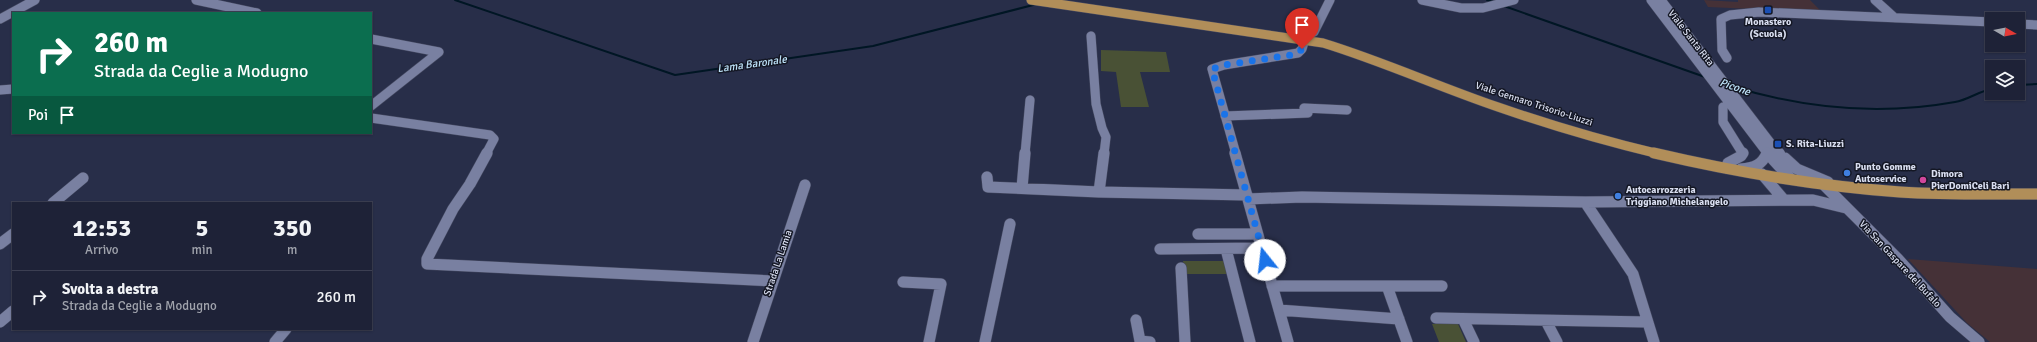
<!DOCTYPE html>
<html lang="it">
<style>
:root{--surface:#1e2237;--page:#262a3f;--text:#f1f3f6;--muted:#a1a4ad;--line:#3c3f52}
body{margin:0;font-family:Signika,sans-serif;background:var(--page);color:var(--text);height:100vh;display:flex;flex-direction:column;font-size:15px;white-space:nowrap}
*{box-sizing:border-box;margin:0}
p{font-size:13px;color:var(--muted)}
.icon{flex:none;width:22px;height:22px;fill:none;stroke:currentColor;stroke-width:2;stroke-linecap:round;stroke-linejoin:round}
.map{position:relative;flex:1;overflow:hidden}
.sheet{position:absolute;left:12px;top:202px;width:360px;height:128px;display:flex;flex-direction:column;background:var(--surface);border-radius:0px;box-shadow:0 1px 3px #0004,0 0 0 1px var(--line)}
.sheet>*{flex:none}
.banner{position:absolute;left:12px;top:12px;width:360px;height:122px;border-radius:0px;box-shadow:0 1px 3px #0004,0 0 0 1px var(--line);background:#0b6e4f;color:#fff;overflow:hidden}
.needle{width:26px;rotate:99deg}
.fabs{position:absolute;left:1985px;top:12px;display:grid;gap:8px}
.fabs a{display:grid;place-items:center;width:40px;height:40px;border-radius:0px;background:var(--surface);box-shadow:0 1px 3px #0004,0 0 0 1px var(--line);font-size:20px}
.pin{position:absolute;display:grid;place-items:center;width:34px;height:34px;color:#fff;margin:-41px -17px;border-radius:50% 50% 50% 0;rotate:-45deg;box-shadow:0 0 4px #0007}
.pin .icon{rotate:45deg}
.me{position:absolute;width:44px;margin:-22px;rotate:344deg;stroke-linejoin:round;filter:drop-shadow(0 0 3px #0008)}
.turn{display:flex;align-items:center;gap:14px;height:84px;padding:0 16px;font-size:18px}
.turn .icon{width:52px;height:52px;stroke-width:2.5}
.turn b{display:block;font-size:28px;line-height:34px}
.then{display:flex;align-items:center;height:38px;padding:0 16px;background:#0003;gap:8px;font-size:15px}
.eta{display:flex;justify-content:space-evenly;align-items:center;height:68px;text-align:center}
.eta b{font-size:24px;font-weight:800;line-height:28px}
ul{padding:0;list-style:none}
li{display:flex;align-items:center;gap:12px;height:52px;padding:0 16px;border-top:1px solid var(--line)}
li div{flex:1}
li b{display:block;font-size:15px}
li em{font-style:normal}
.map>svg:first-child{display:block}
.education{fill:#453137}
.green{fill:#495135}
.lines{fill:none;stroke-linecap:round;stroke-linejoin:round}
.stream{stroke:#001624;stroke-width:2}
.minor-far1-casing{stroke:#454961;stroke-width:10}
.minor-casing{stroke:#454961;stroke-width:12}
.major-far1-casing{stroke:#454961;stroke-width:10}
.major-casing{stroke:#454961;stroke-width:12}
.minor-far1{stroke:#7980a1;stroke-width:9}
.minor{stroke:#7980a1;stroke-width:11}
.major-far1{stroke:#b18e59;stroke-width:9}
.major{stroke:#b18e59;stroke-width:11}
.route{stroke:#1a73e8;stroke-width:7;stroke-dasharray:0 12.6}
.transit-dot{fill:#1a4fb4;stroke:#141724;stroke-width:1.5}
.shop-dot{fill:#3f7fe0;stroke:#141724;stroke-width:1.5}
.hotel-dot{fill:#d1479c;stroke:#141724;stroke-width:1.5}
.labels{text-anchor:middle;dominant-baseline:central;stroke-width:3;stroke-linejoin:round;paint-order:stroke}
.poi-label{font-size:10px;font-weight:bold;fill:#d9def0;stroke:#141724;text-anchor:start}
.street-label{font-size:10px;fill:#d9def0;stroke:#141724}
.water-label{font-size:11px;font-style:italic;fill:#bfe4fa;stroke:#141724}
</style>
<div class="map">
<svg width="2037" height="342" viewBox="0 0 2037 342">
<rect width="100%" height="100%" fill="#282e49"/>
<path class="education" d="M1704 0 1738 2V0H1810L1822 12 1708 7Z
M1908 259 2037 269V342H1990L1967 323Z"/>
<path class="green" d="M1101 50 1166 52 1170 72H1140L1149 107H1121L1116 72 1101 71Z
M1183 261H1225L1228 274H1185Z
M1432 324H1458L1466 342H1439Z"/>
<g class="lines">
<path class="stream" d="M455 0 675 75 873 46 1037 4
M1487 0 1494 2
M1504 6 1705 77
M2018 85 2037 84
M1731 86C1805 109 1878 116 1955 102 1968 100 1979 91 1992 89"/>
<defs>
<path id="minor-far1" d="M196 0 257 13
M1422 0 1461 8H1483L1514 0
M1651 0 1768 154
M1661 0 1779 154
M1875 0 1895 18
M0 19 35 0
M2018 24 2037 25
M1091 36 1096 104 1102 128 1106 137 1104 154
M371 39 439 52 371 106
M1727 58 1722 50 1721 19 1730 15 1759 12 1992 22
M0 90 13 89
M1723 107V122L1743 154
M1225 116 1308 113 1304 108 1347 110
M371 118 490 135 494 139 486 154
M1025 154 1030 100
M1236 154 1212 69 1224 65 1298 53 1302 49 1306 36 1314 32 1330 0"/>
<path id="minor" d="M487 153 470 184 453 209 427 259V264L772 281
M1235 153 1288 342
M1767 153 1791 179
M1779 153 1788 169
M1785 158 1797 169 1828 182
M1727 168 1728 163 1741 156 1743 153
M1741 169C1754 168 1762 165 1767 153
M1762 174 1784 200
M987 177 988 187 1099 192 1247 195
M1823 184 1898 259 1950 317 1979 342
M1022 188 1025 153
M1099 192 1104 153
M1248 199 1302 197 1585 202 1813 200 1846 208
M1585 202 1633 274 1654 342
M53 203 83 178
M1198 234H1257
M0 244 13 234
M1160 249 1261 248
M1226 249 1250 342
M1181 268 1185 342
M903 282 941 284 929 342
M1272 286H1442
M1387 286 1407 342
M1279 310 1399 319
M1436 318 1647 322
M1463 319 1474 342
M1136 320 1140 341 1150 342
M1546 321 1557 342
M0 322 13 311
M275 342 286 329
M753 342 805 185
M985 342 1010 224"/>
<path id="major-far1" d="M1031 0 1323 43C1382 61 1439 87 1498 107 1550 125 1604 141 1659 154"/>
<path id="major" d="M1654 153C1735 172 1817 186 1900 192 1946 195 1991 194 2037 194"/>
</defs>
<use href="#minor-far1" class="minor-far1-casing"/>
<use href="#minor" class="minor-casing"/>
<use href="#major-far1" class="major-far1-casing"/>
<use href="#major" class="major-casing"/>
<use href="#minor-far1" class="minor-far1"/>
<use href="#minor" class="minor"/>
<use href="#major-far1" class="major-far1"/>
<use href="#major" class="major"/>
</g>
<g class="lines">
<path class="route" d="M1265 260 1212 69 1224 65 1291 55 1298 53 1302 49"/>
</g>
<g class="transit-dot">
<rect x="1764" y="6" width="8" height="8" rx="2"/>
<rect x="1774" y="140" width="8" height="8" rx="2"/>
</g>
<g class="shop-dot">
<circle cx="1847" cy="173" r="4"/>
<circle cx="1618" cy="196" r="4"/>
</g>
<circle class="hotel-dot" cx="1923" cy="180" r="4"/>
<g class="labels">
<g class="poi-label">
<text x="1768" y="22" text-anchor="middle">Monastero<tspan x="1768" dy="12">(Scuola)</tspan></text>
<text x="1786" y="144">S. Rita-Liuzzi</text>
<text x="1855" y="167">Punto Gomme<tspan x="1855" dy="12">Autoservice</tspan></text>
<text x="1931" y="174">Dimora<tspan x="1931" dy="12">PierDomiCeli Bari</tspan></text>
<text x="1626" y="190">Autocarrozzeria<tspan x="1626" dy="12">Triggiano Michelangelo</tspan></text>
</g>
<g class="street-label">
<text transform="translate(1691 38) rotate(52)">Viale Santa Rita</text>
<text transform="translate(1534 104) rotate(18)">Viale Gennaro Trisorio-Liuzzi</text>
<text transform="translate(778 263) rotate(-71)">Strada La Lamia</text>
<text transform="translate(1900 264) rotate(47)">Via San Gaspare del Bufalo</text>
</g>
<g class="water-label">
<text transform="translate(752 64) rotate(-8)">Lama Baronale</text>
<text transform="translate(1735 87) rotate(19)">Picone</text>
</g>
</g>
</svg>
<div class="fabs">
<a><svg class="needle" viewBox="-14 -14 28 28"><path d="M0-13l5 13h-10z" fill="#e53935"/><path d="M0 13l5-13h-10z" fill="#a1a4ad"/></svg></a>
<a><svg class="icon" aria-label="layers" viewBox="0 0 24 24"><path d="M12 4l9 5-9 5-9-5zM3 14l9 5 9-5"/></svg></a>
</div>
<div class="pin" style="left:1302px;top:49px;background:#d93025"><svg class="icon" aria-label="arrive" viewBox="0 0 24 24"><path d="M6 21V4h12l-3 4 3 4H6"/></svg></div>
<svg class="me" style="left:1265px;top:260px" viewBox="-20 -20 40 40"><circle r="19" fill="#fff"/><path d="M0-13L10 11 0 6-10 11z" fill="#1a73e8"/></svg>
<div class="banner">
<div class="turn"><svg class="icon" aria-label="right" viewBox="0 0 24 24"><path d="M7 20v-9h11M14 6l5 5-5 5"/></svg><div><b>260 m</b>Strada da Ceglie a Modugno</div></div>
<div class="then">Poi<svg class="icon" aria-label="arrive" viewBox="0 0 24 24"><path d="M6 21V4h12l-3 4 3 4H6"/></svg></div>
</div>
<section class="sheet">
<div class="eta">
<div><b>12:53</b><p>Arrivo</p></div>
<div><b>5</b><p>min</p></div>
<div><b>350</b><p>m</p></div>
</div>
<ul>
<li><svg class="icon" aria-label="right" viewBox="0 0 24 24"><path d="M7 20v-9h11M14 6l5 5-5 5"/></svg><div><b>Svolta a destra</b><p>Strada da Ceglie a Modugno</p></div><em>260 m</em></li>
</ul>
</section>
</div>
